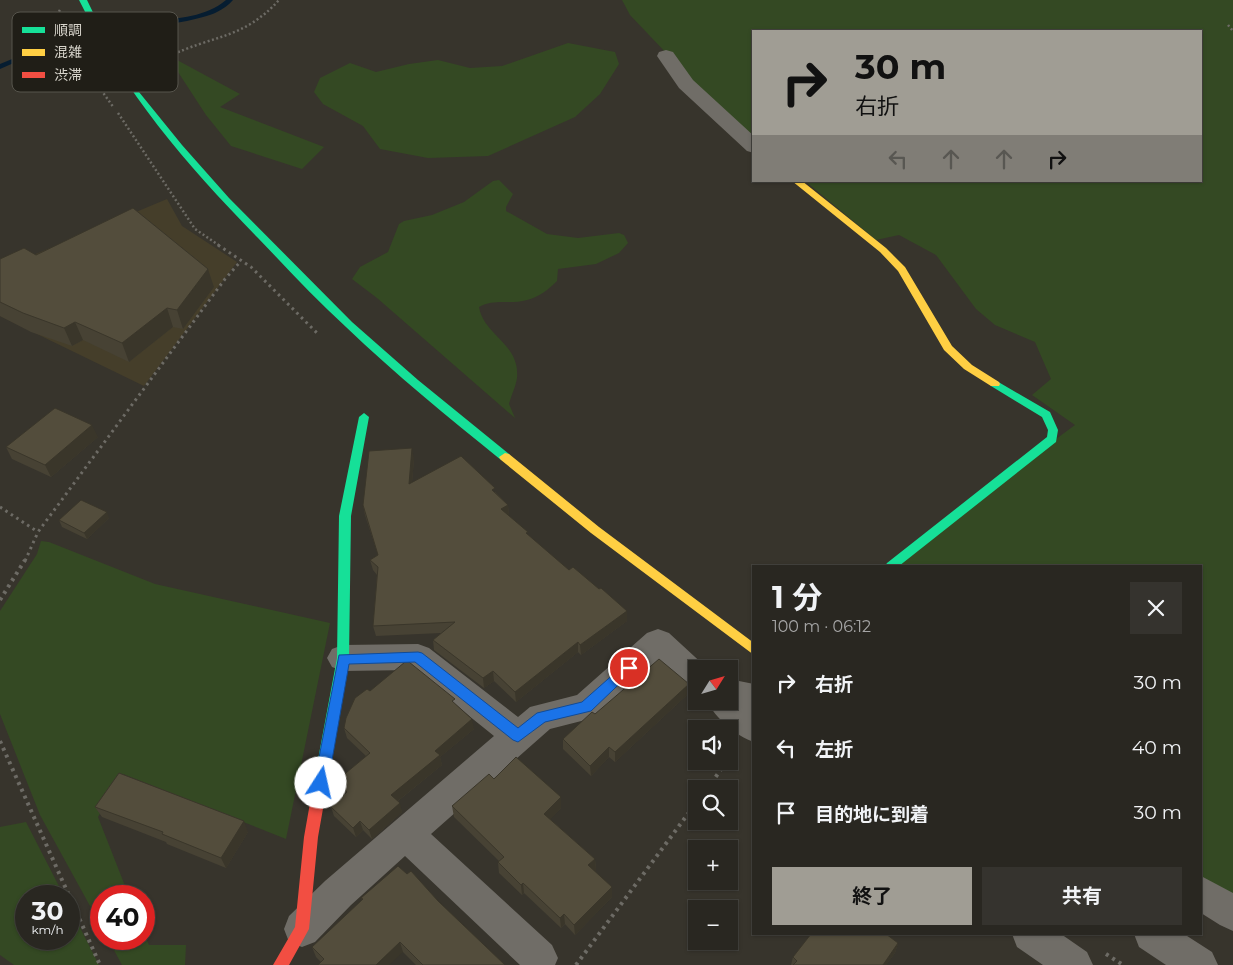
<!DOCTYPE html>
<html lang="ja">
<meta charset="utf-8">
<style>
:root{--surface:#292721;--page:#35332e;--text:#f1f3f6;--muted:#a5a5a5;--line:#45443f;--accent:#a09d94}
body{margin:0;font-family:Montserrat,"Noto Sans JP",sans-serif;background:var(--page);color:var(--text);height:100vh;display:flex;flex-direction:column;font-size:19px;white-space:nowrap}
*{box-sizing:border-box;margin:0}
p{font-size:16px;color:var(--muted)}
.icon{flex:none;width:28px;height:28px;fill:none;stroke:currentColor;stroke-width:2;stroke-linecap:round;stroke-linejoin:round}
.map{position:relative;flex:1;overflow:hidden}
.side{position:absolute;left:752px;top:565px;width:450px;height:370px;display:flex;flex-direction:column;background:var(--surface);border-radius:0px;box-shadow:0 1px 4px #0004,0 0 0 1px var(--line)}
.side>*{flex:none}
.hud{position:absolute;left:752px;top:30px;width:450px;height:152px;border-radius:0px;box-shadow:0 1px 4px #0004,0 0 0 1px var(--line);background:#a09d94;color:#111;overflow:hidden}
.needle{width:32px;rotate:53deg}
.fabs{position:absolute;left:688px;top:660px;display:grid;gap:10px}
.fabs a{display:grid;place-items:center;width:50px;height:50px;border-radius:0px;background:var(--surface);box-shadow:0 1px 4px #0004,0 0 0 1px var(--line);font-size:25px}
.speed{position:absolute;left:15px;top:885px;display:flex;gap:10px;font-size:25px;font-weight:700;text-align:center}
.speed>*{display:grid;place-content:center;width:65px;height:65px;border-radius:50%;background:var(--surface);box-shadow:0 1px 4px #0004,0 0 0 1px var(--line);line-height:1}
.speed small{font-size:12px;font-weight:400}
.speed .limit{border:8px solid #d22;background:#fff;color:#111}
.pin{position:absolute;display:grid;place-items:center;width:42px;height:42px;color:#fff;margin:-21px;border:2px solid #fff;border-radius:50%;box-shadow:0 1px 5px #0007}
.me{position:absolute;width:55px;margin:-28px;rotate:10deg;stroke-linejoin:round;filter:drop-shadow(0 0 4px #0008)}
.turn{display:flex;align-items:center;gap:18px;height:105px;padding:0 20px;font-size:22px}
.turn .icon{width:65px;height:65px;stroke-width:2.5}
.turn b{display:block;font-size:35px;line-height:42px}
.lanes{display:flex;align-items:center;height:48px;padding:0 20px;background:#0003;justify-content:center;gap:25px;direction:ltr}
.lanes .off{opacity:.35}
.round{display:grid;place-items:center;flex:none;width:52px;height:52px;border-radius:0px;background:var(--page)}
.head{display:flex;align-items:center;justify-content:space-between;height:85px;padding:0 20px}
h1{font-size:30px;font-weight:700;line-height:38px}
.cta{display:flex;gap:10px;margin-top:auto;padding:10px 20px}
.cta a{flex:1;height:58px;border-radius:0px;background:var(--accent);color:#111;font-size:20px;font-weight:700;line-height:58px;text-align:center}
.cta a+a{background:var(--page);color:var(--text)}
ul{padding:0;list-style:none}
li{display:flex;align-items:center;gap:15px;height:65px;padding:0 20px}
li div{flex:1}
li b{display:block;font-size:19px}
li em{font-style:normal}
.map>svg:first-child{display:block}
.built{fill:#453e2a}
.green{fill:#344923}
.lines{fill:none;stroke-linecap:round;stroke-linejoin:round}
.stream{fill:#061d31;fill-rule:evenodd}
.path-far2{stroke:#6d6b65;stroke-width:2.5;stroke-dasharray:2 2.5;stroke-linecap:butt}
.path-far1{stroke:#6d6b65;stroke-width:3;stroke-dasharray:2.5 4;stroke-linecap:butt}
.path{stroke:#6d6b65;stroke-width:4;stroke-dasharray:3 4.5;stroke-linecap:butt}
.street{fill:#706d67;fill-rule:evenodd}
.fast{fill:#16e098;fill-rule:evenodd}
.slow{fill:#ffcf43;fill-rule:evenodd}
.jam{fill:#f24e42;fill-rule:evenodd}
.wall{fill:#474234}
.shaded-wall{fill:#3a362a}
.building{fill:#534d3c;stroke:#3a362a}
.route{fill:#1a73e8;stroke:#114b97}
.key{fill:#201e17;stroke:#57554d;stroke-width:1}
.key-label{font-size:14px;fill:#d8d5cc}
</style>
<div class="map">
<svg width="1233" height="965" viewBox="0 0 1233 965">
<rect width="100%" height="100%" fill="#37342c"/>
<path class="built" d="M167 199 182 226 237 262 144 386 0 316V269Z"/>
<path class="green" d="M622 0H1233V910L1201 890V566H884L1075 425 1032 395 1051 379 1035 342 995 325 976 309 936 255 899 235 876 240 805 181H1201V31H754V140L728 118 630 15Z
M568 43 615 52 619 64 600 94 575 117 488 156 428 158 380 149 363 126 323 104 314 92 320 78 350 63 376 72 409 64 438 60 470 68 502 66Z
M177 60 240 94 220 107 324 147 302 169 231 146 206 115 178 72Z
M499 180 513 194 506 207V211L547 234 578 238 619 233 624 235 628 243 619 253 596 264 558 269 557 281C548 290 539 297 527 300 510 305 495 298 479 307 484 336 520 343 517 378 516 386 511 396 509 404L515 418 377 298 352 279 360 267 388 252 399 224 404 221 432 215 464 202 493 181Z
M41 541 49 542 155 584 330 623 286 839 123 774 98 817 129 896H101V926L40 815 0 714V611L37 554Z
M26 822 64 896H26V939H69V906L99 965H14L0 955V827Z
M144 933 149 945H186L185 965H122L108 939H144Z"/>
<g class="lines">
<path class="stream" d="M226 0H233C229 5 223 9 217 12 206 18 160 28 151 23L154 21C179 18 206 17 226 0Z
M39 48 42 50 41 51 0 69V64Z"/>
<path class="path-far2" d="M60 10 58 13 62 23 69 31
M1228 25 1233 31
M74 41 77 64 94 80 114 108
M156 76 157 64 168 57C211 35 243 40 279 0
M118 113 195 229 220 246"/>
<path class="path-far1" d="M218 245 251 267 317 333
M0 507 38 532
M25 561 38 532 225 279 241 261"/>
<path class="path" d="M0 600 25 560
M0 741 100 965
M729 759 735 750
M707 789 727 761
M1106 954 1123 965
M576 965 696 803"/>
<path class="street" d="M666 50 673 52 693 80 754 136V153L747 151 679 88 657 56 659 52Z
M658 629 669 633 707 668 696 669V690L685 686 658 661 597 717 550 729 431 834 552 945 558 958 555 965H520L405 856 351 905 315 942 302 947 289 942 284 929 289 916 325 881 494 736 412 670 343 671 332 667 327 658 332 649 343 645 418 644 429 648 518 717 530 707 577 695 647 633Z
M729 679 754 684V742C736 736 715 718 707 701H729Z
M1201 876 1233 893V931L1220 925 1201 913Z
M1012 934H1061L1087 952 1093 965H1043L1017 947Z
M1134 934H1184L1212 952 1218 965H1166L1139 947Z"/>
<path class="fast" d="M79 0H87L103 33 139 92 182 145 229 198 352 322 418 380 509 454 511 457 509 460H501C448 417 395 374 346 327 315 299 287 268 258 238 185 163 126 95 79 0Z
M995 380 1050 412 1058 430 1056 442 899 566H885L887 563 1047 437 1048 430 1042 417 991 386 990 384 991 382Z
M364 413 369 417 351 516 349 658 327 786 325 790 320 792 315 790 313 786 337 658 339 516 359 417Z"/>
<path class="slow" d="M792 181H802L886 248 905 267 952 346 972 365 999 382 1000 384 999 386H991L964 369 944 350 898 271 880 252Z
M505 453 509 454 599 527 754 643V655L591 533 501 460 499 457Z"/>
<path class="jam" d="M320 780 325 782 327 786 318 837 309 929 289 965H273L295 927 304 837 313 786 315 782Z"/>
</g>
<path class="wall" d="M36 255 214 287 183 329 173 327 129 362 83 340 72 346 31 332 0 316V259Z
M98 437 51 477 12 459 6 447Z
M414 459 412 483 495 492 508 505 509 516 528 535 627 621 581 655 578 652 516 702 494 681 484 688 434 650 433 640 441 633 376 636 373 626 377 575 373 570 370 560 378 555 365 515 363 505Z
M109 518 87 539 62 527 59 520Z
M370 691 456 705 474 729 440 757 442 765 398 801 402 812 372 839 363 830 356 837 334 816 331 807 344 796 338 791 335 782 366 756 347 738 344 728Z
M688 694 615 762 609 757 591 776 563 749V739L595 714Z
M494 779 561 808 550 819 595 859 596 870 594 871 612 887V897L575 935 565 924 561 928 524 893 522 895 499 873 498 862 499 861 454 817 452 806Z
M95 807 248 832 226 868 167 844 166 842 102 817Z
M407 874 438 901 505 965H416L403 952 321 962 316 957 312 947 362 900 361 898Z
M898 943 895 953 886 965H791L793 957Z"/>
<path class="shaded-wall" d="M208 269 214 287 183 329 177 310Z
M167 308 173 327 129 362 122 343Z
M75 322 83 340 72 346 64 328Z
M92 425 98 437 51 477 45 465Z
M412 448 414 459 411 495 409 484Z
M508 505 509 515 502 520 501 509Z
M107 512 109 518 87 539 84 533Z
M627 611V621L581 655 580 645Z
M578 642V652L516 702 515 692Z
M493 671 494 681 484 688 483 678Z
M689 684 688 694 615 762V752Z
M472 719 474 729 440 757 442 765 394 804 391 795 435 751Z
M609 747V757L591 776 590 766Z
M561 797V808L545 825 544 814Z
M400 803 402 812 372 839 369 830Z
M244 821 248 832 226 868 221 858Z
M360 821 363 830 356 837 353 828Z
M595 859 596 870 589 876 588 865Z
M523 883 524 893 522 895 521 885Z
M612 887V897L575 935 574 925Z
M564 914 565 924 561 928 560 918Z
M400 942 403 952 389 965H376Z
M898 943 895 953 886 965H883Z"/>
<path class="building" d="M133 208 208 269 177 310 167 308 122 343 75 322 64 328 23 313 0 302V259L24 248 36 255Z
M55 408 92 425 45 465 6 447Z
M412 448 409 484 461 456 495 488 492 490 508 505 501 509 528 532 526 533 569 570 573 567 599 589 601 588 627 611 580 645 578 642 515 692 493 671 483 678 433 640 455 622 373 626 378 567 370 560 378 555 363 505 369 451Z
M81 500 107 512 84 533 59 520Z
M659 659 689 684 615 752 609 747 590 766 563 739 592 712 595 714Z
M405 662H409L455 699 452 701 472 719 435 751 440 755 391 795 400 803 369 830 360 821 353 828 331 807 347 792 335 782 370 753 344 728 346 718 355 698 367 689 370 691Z
M516 757 561 797 544 814 595 859 588 865 612 887 574 925 564 914 560 918 523 883 521 885 498 862 504 857 452 806 489 774 494 779Z
M119 773 244 821 221 858 162 834 163 832 95 807Z
M398 866 407 874 411 871 438 901 505 965H423L400 942 376 965H318L324 959 312 947 363 899 361 898Z
M811 934H886L898 943 883 965H793L797 961 793 957Z"/>
<path class="route" d="M418 652 422 653 518 728 537 713 582 702 625 664 629 663 634 664 636 668 591 711 545 722 518 742 513 740 415 662 349 664 328 783 326 788 321 790 316 788 314 783 339 655Z"/>
<rect x="12" y="12" width="166" height="80" rx="8" class="key"/>
<rect x="22" y="27" width="23" height="6" fill="#16e098"/>
<rect x="22" y="49" width="23" height="7" fill="#ffcf43"/>
<rect x="22" y="72" width="23" height="6" fill="#f24e42"/>
<g class="key-label">
<text x="54" y="35">順調</text>
<text x="54" y="57">混雑</text>
<text x="54" y="80">渋滞</text>
</g>
</svg>
<div class="fabs">
<a><svg class="needle" viewBox="-14 -14 28 28"><path d="M0-13l5 13h-10z" fill="#e53935"/><path d="M0 13l5-13h-10z" fill="#a5a5a5"/></svg></a>
<a><svg class="icon" aria-label="sound" viewBox="0 0 24 24"><path d="M4 9h4l5-4v14l-5-4H4zM17 9q2 3 0 6"/></svg></a>
<a><svg class="icon" aria-label="search" viewBox="0 0 24 24"><circle cx="10" cy="10" r="6"/><path d="M15 15l6 6"/></svg></a>
<a>+</a>
<a>−</a>
</div>
<div class="speed"><div>30<small>km/h</small></div><div class="limit">40</div></div>
<div class="pin" style="left:629px;top:668px;background:#d93025"><svg class="icon" aria-label="arrive" viewBox="0 0 24 24"><path d="M6 21V4h12l-3 4 3 4H6"/></svg></div>
<svg class="me" style="left:321px;top:783px" viewBox="-20 -20 40 40"><circle r="19" fill="#fff"/><path d="M0-13L10 11 0 6-10 11z" fill="#1a73e8"/></svg>
<div class="hud">
<div class="turn"><svg class="icon" aria-label="right" viewBox="0 0 24 24"><path d="M7 20v-9h11M14 6l5 5-5 5"/></svg><div><b>30 m</b>右折</div></div>
<div class="lanes"><svg class="icon off" aria-label="left" viewBox="0 0 24 24"><path d="M17 20v-9H6M10 6l-5 5 5 5"/></svg><svg class="icon off" aria-label="ahead" viewBox="0 0 24 24"><path d="M12 20V5M6 11l6-6 6 6"/></svg><svg class="icon off" aria-label="ahead" viewBox="0 0 24 24"><path d="M12 20V5M6 11l6-6 6 6"/></svg><svg class="icon" aria-label="right" viewBox="0 0 24 24"><path d="M7 20v-9h11M14 6l5 5-5 5"/></svg></div>
</div>
<section class="side">
<div class="head"><div><h1>1 分</h1><p>100 m · 06:12</p></div><a class="round"><svg class="icon" aria-label="close" viewBox="0 0 24 24"><path d="M6 6l12 12M18 6L6 18"/></svg></a></div>
<ul>
<li><svg class="icon" aria-label="right" viewBox="0 0 24 24"><path d="M7 20v-9h11M14 6l5 5-5 5"/></svg><div><b>右折</b></div><em>30 m</em></li>
<li><svg class="icon" aria-label="left" viewBox="0 0 24 24"><path d="M17 20v-9H6M10 6l-5 5 5 5"/></svg><div><b>左折</b></div><em>40 m</em></li>
<li><svg class="icon" aria-label="arrive" viewBox="0 0 24 24"><path d="M6 21V4h12l-3 4 3 4H6"/></svg><div><b>目的地に到着</b></div><em>30 m</em></li>
</ul>
<div class="cta"><a>終了</a><a>共有</a></div>
</section>
</div>
